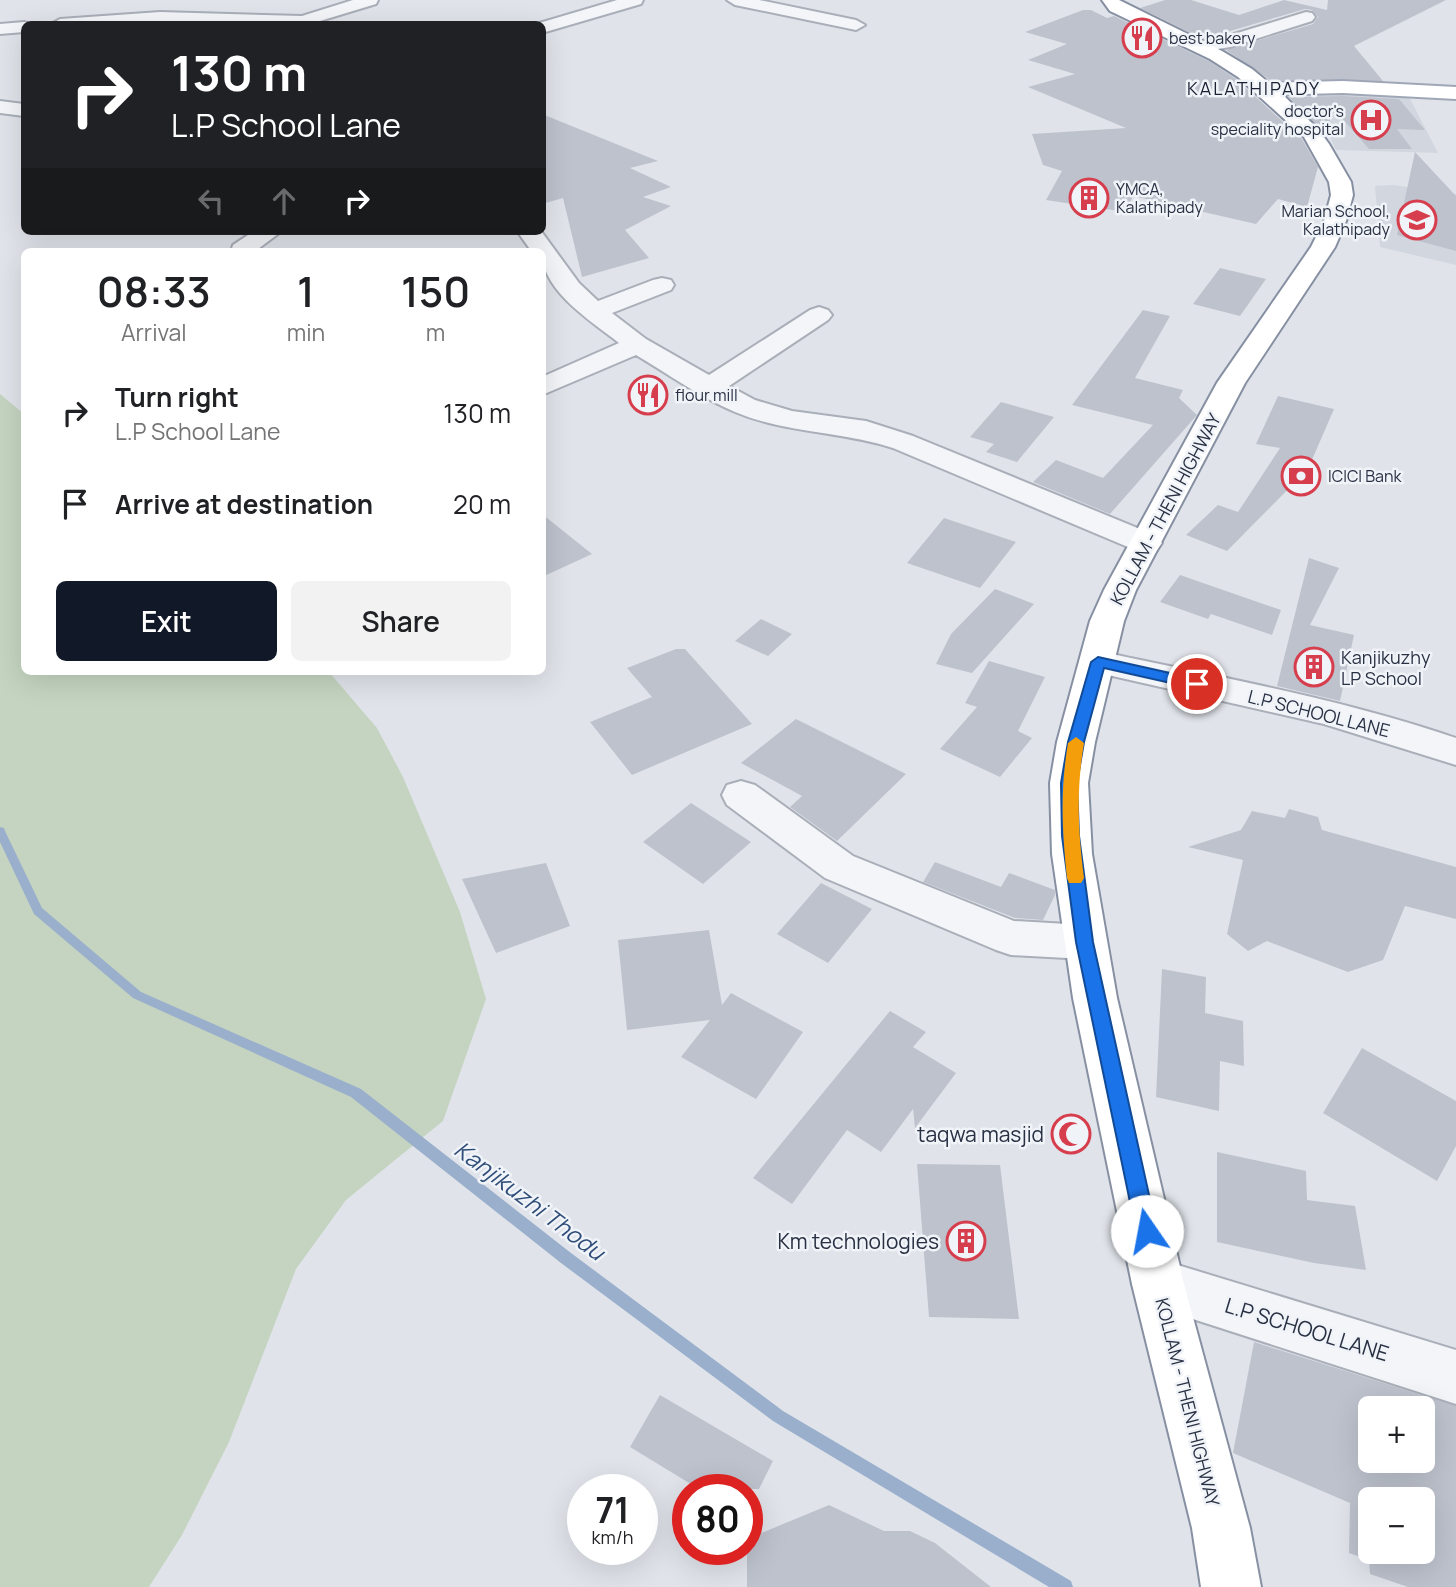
<!DOCTYPE html>
<meta charset="utf-8">
<style>
:root{--surface:#fff;--page:#f2f2f2;--text:#202124;--muted:#757577;--accent:#111827}
body{margin:0;font-family:Manrope,sans-serif;background:var(--page);color:var(--text);height:100vh;display:flex;flex-direction:column;font-size:26px;white-space:nowrap}
*{box-sizing:border-box;margin:0}
p{font-size:23px;color:var(--muted)}
.icon{flex:none;width:38px;height:38px;fill:none;stroke:currentColor;stroke-width:2;stroke-linecap:round;stroke-linejoin:round}
.map{position:relative;flex:1;overflow:hidden}
.panel{position:absolute;left:21px;top:248px;width:525px;height:427px;display:flex;flex-direction:column;background:var(--surface);border-radius:10px;box-shadow:0 7px 28px #0002}
.panel>*{flex:none}
.banner{position:absolute;left:21px;top:21px;width:525px;height:214px;border-radius:10px;box-shadow:0 7px 28px #0002;background:#202124;color:#fff;overflow:hidden}
.controls{position:absolute;left:1358px;top:1396px;display:grid;gap:14px}
.controls a{display:grid;place-items:center;width:77px;height:77px;border-radius:10px;background:var(--surface);box-shadow:0 7px 28px #0002;font-size:35px}
.speed{position:absolute;left:567px;top:1474px;display:flex;gap:14px;font-size:35px;font-weight:700;text-align:center}
.speed>*{display:grid;place-content:center;width:91px;height:91px;border-radius:50%;background:var(--surface);box-shadow:0 7px 28px #0002;line-height:1}
.speed small{font-size:18px;font-weight:400}
.speed .limit{border:10px solid #d22;background:#fff;color:#111}
.pin{position:absolute;display:grid;place-items:center;width:60px;height:60px;color:#fff;margin:-30px;border:4px solid #fff;border-radius:50%;box-shadow:0 2px 7px #0007}
.me{position:absolute;width:77px;margin:-38px;rotate:348deg;stroke-linejoin:round;filter:drop-shadow(0 0 5px #0008)}
.turn{display:flex;align-items:center;gap:24px;height:147px;padding:0 35px;font-size:32px}
.turn .icon{width:91px;height:91px;stroke-width:2.5}
.turn b{display:block;font-size:49px;line-height:60px}
.lanes{display:flex;align-items:center;height:66px;padding:0 35px;background:#0003;justify-content:center;gap:35px;direction:ltr}
.lanes .off{opacity:.35}
.eta{display:flex;justify-content:space-evenly;align-items:center;height:119px;text-align:center}
.eta b{font-size:42px;font-weight:600;line-height:49px}
.cta{display:flex;gap:14px;margin-top:auto;padding:14px 35px}
.cta a{flex:1;height:80px;border-radius:10px;background:var(--accent);color:#fff;font-size:28px;font-weight:600;line-height:80px;text-align:center}
.cta a+a{background:var(--page);color:var(--text)}
ul{padding:0;list-style:none}
li{display:flex;align-items:center;gap:21px;height:91px;padding:0 35px}
li div{flex:1}
li b{display:block;font-size:26px}
li em{font-style:normal}
.map>svg:first-child{display:block}
.built{fill:#d2d6df}
.green{fill:#c5d4c1}
.lines{fill:none;stroke-linecap:round;stroke-linejoin:round}
.stream{fill:#99afcc;fill-rule:evenodd}
.building{fill:#bdc2cd;fill-rule:evenodd}
.minor-casing{stroke:#a9aeb8;stroke-width:4}
.major-casing{stroke:#9fa7b7;stroke-width:4}
.highway-casing{stroke:#8790a2;stroke-width:4}
.minor{fill:#f3f5f8;fill-rule:evenodd}
.major{fill:#fff;fill-rule:evenodd}
.highway{fill:#fff;fill-rule:evenodd}
.route{fill:#1a73e8;stroke:#114b97;stroke-width:2}
.slow{fill:#f59e0b}
.labels{text-anchor:middle;dominant-baseline:central;stroke-width:5;stroke-linejoin:round;paint-order:stroke}
.far-poi-label{font-size:16px;fill:#283043;stroke:#f0f3f7;text-anchor:start}
.far-quarter-label{font-size:18px;letter-spacing:2px;fill:#1a2133;stroke:#f0f3f7}
.street-label{font-size:18px;fill:#283043;stroke:#f0f3f7}
.poi-label{font-size:18px;fill:#283043;stroke:#f0f3f7;text-anchor:start}
.near-poi-label{font-size:21px;fill:#283043;stroke:#f0f3f7;text-anchor:end}
.near-street-label{font-size:21px;fill:#283043;stroke:#f0f3f7}
.near-water-label{font-size:23px;font-style:italic;fill:#2f4d79;stroke:#f0f3f7}
</style>
<div class="map">
<svg width="1456" height="1587" viewBox="0 0 1456 1587">
<rect width="100%" height="100%" fill="#e0e4ea"/>
<path class="built" d="M1305 85 1406 91 1438 153 1336 150Z
M1393 185 1456 194V265L1380 247 1375 186Z"/>
<path class="green" d="M0 394 24 414V672H329L377 728 403 777 460 912 486 999 443 1121 346 1200 296 1269 229 1442 182 1535 149 1587H0Z"/>
<g class="lines">
<path class="stream" d="M0 827 4 828 5 831 42 908 141 992 361 1089 571 1253 783 1411 1071 1581 1073 1587H1049L773 1421 561 1263 351 1097 133 998 34 914 0 842Z"/>
</g>
<path class="building" d="M1165 0H1191L1239 15 1284 0 1327 10 1328 0H1446L1354 46 1383 81 1270 80 1226 50 1313 24 1318 17 1312 10 1305 9 1203 39 1140 8Z
M1083 10H1091L1107 18 1114 16 1209 61 1236 79 1302 139 1318 167 1307 207 1278 199 1256 224 1133 196 1126 212 1046 200 1062 171 1043 165 1032 134 1126 128 1028 87 1075 74 1028 60 1067 44 1025 32Z
M1343 96 1399 99 1425 130 1397 129 1412 149H1369L1333 108 1326 136 1289 97Z
M542 114 658 161 630 168 671 187 643 197 671 206 625 230 649 258 582 277 563 198 542 204Z
M1415 152 1456 196V251L1397 235Z
M1220 268 1266 279 1240 316 1193 304Z
M1143 310 1170 316 1135 378 1183 390 1179 398 1197 415 1110 514 1033 482 1056 460 1103 478 1153 425 1072 405Z
M1278 396 1334 409 1308 469 1227 551 1186 535 1218 505 1238 512 1280 448 1256 444Z
M1001 402 1054 417 1017 462 986 452 994 444 970 437Z
M542 514 592 554 542 577Z
M944 518 1016 542 980 588 907 563Z
M1309 558 1339 568 1310 625 1354 635 1340 701 1277 686Z
M1180 575 1281 610 1272 635 1211 614 1208 619 1160 602Z
M995 589 1034 604 972 673 936 664 951 634Z
M761 619 792 634 768 656 735 641Z
M676 649H685L752 724 632 775 590 722 652 697 627 668Z
M989 661 1045 677 1018 731 1032 738 1000 777 940 749 977 707 965 703Z
M796 719 906 774 837 841 790 807 802 796 741 763Z
M691 803 751 842 703 884 643 842Z
M1289 809 1318 817 1322 830 1456 867V919L1405 906 1383 960 1348 972 1267 941 1248 951 1227 934 1243 860 1188 847 1241 830 1252 811 1285 818Z
M935 862 1001 887 1009 873 1055 890V895L1043 920 1015 918 923 882Z
M546 863 570 926 496 953 462 879Z
M821 883 872 909 828 963 777 934Z
M709 930 722 1005 731 993 803 1032 756 1099 681 1057 710 1020 627 1030 618 940Z
M1162 969 1206 977 1205 1013 1243 1021 1244 1066 1220 1061 1219 1111 1156 1097Z
M890 1011 926 1032 913 1047 956 1073 915 1128 913 1109 881 1152 847 1130 792 1204 753 1178Z
M1362 1048 1456 1101V1146L1437 1181 1323 1113Z
M1217 1152 1306 1171 1307 1200 1355 1206 1366 1270 1314 1263 1217 1242Z
M917 1164 1000 1165 1019 1319 929 1317Z
M1254 1342 1456 1406V1587H1408L1370 1574 1369 1560 1349 1553 1350 1503 1233 1453ZM1370 1409H1423V1461H1370ZM1370 1500H1423V1552H1370Z
M660 1395 773 1461 759 1489H699L630 1447Z
M829 1505 884 1531H910L935 1543 991 1587H747V1539Z"/>
<g class="lines">
<defs>
<path id="minor" d="M353 0H378L376 4 310 24H51L60 19 160 12 302 16Z
M617 0H643L641 4 542 33V24H536Z
M727 0H759L856 20 865 25 856 30 735 5Z
M1306 12 1312 13 1315 17 1312 21 1230 47 1200 52 1191 47 1194 43 1221 38Z
M24 22 31 24H24V32L0 34V24Z
M0 101 24 104V116L0 113Z
M254 231H282L254 252H231L233 245Z
M517 231H541L579 283 598 301 653 280 662 278 671 280 674 285 671 290 612 313 646 339 709 375 810 310 819 307 828 310 832 315 828 320 729 386 755 400 792 411 866 421 913 436 1157 536 1162 543 1157 550 1146 552 1135 550 893 448C841 431 785 433 735 412 700 397 668 374 636 355L542 395V377L619 343C591 321 542 291 542 252H532Z
M1098 651C1218 677 1339 698 1456 738V765L1324 724 1086 670 1081 662 1086 654Z
M741 781 755 785 853 856 1014 921 1085 925 1100 930 1106 942 1100 954 1085 959 1011 955 996 950 825 878 727 805 722 795 727 785Z
M1158 1259 1456 1350V1404L1140 1302 1132 1284 1140 1266Z"/>
<path id="major" d="M1343 81 1456 87V99L1343 93 1264 95 1254 89 1264 83Z"/>
<path id="highway" d="M1102 0H1119L1222 51 1252 69 1281 93 1318 129 1329 144 1351 182 1353 195 1346 221 1335 247 1245 383 1136 590 1124 621 1095 742 1088 783 1092 854 1117 998 1184 1284 1250 1528 1261 1587H1201L1192 1528 1132 1284 1073 998 1052 854 1050 783 1057 742 1090 621 1104 590 1217 383 1311 247 1324 221 1331 195 1329 182 1304 137 1238 77 1210 59 1110 11Z"/>
</defs>
<use href="#minor" class="minor-casing"/>
<use href="#major" class="major-casing"/>
<use href="#highway" class="highway-casing"/>
<use href="#minor" class="minor"/>
<use href="#major" class="major"/>
<use href="#highway" class="highway"/>
</g>
<path class="route" d="M1098 657 1197 679 1204 684 1197 689 1104 668 1084 742 1077 783 1079 836 1093 942 1157 1231 1154 1238 1147 1241 1139 1238 1136 1231 1076 942 1062 836 1061 783 1068 742 1091 662Z"/>
<path class="slow" d="M1076 737 1084 743C1076 791 1078 830 1084 878L1081 883H1069L1067 878C1062 830 1060 791 1068 743Z"/>
<defs>
<symbol id="restaurant-ring" viewBox="-11 -11 22 22"><circle r="9.5" fill="#f0f3f7" stroke="#d73e4d" stroke-width="1.5"/><path d="M-5-6h1v4h1v-4h1v4h1v-4h1v5L-1.5 .5V6h-2V.5L-5-1ZM5-6V6H3V1.5H1.5Q1.5-4 5-6Z" fill="#d73e4d"/></symbol>
<symbol id="hospital-ring" viewBox="-11 -11 22 22"><circle r="9.5" fill="#f0f3f7" stroke="#d73e4d" stroke-width="1.5"/><path d="M-5-5h3v3.5h4V-5h3V5h-3V1.5h-4V5h-3Z" fill="#d73e4d"/></symbol>
<symbol id="building-ring" viewBox="-11 -11 22 22"><circle r="9.5" fill="#f0f3f7" stroke="#d73e4d" stroke-width="1.5"/><path d="M-4-6H4V6H1V3H-1V6H-4ZM-2.5-4.3h1.7v1.8h-1.7ZM.8-4.3h1.7v1.8H.8ZM-2.5-1h1.7V.8h-1.7ZM.8-1h1.7V.8H.8Z" fill="#d73e4d"/></symbol>
<symbol id="school-ring" viewBox="-11 -11 22 22"><circle r="9.5" fill="#f0f3f7" stroke="#d73e4d" stroke-width="1.5"/><path d="M0-5L7-2L0 1L-7-2ZM-4 1L0 2.5L4 1V4Q0 6-4 4Z" fill="#d73e4d"/></symbol>
<symbol id="bank-ring" viewBox="-11 -11 22 22"><circle r="9.5" fill="#f0f3f7" stroke="#d73e4d" stroke-width="1.5"/><path d="M-6-4H6V4H-6ZM0-2.3a2.3 2.3 0 1 0 0 4.6a2.3 2.3 0 1 0 0-4.6Z" fill="#d73e4d"/></symbol>
<symbol id="mosque-ring" viewBox="-11 -11 22 22"><circle r="9.5" fill="#f0f3f7" stroke="#d73e4d" stroke-width="1.5"/><path d="M3.5-4.9A6 6 0 1 0 3.5 4.9A5 5 0 1 1 3.5-4.9Z" fill="#d73e4d"/></symbol>
</defs>
<g fill-rule="evenodd">
<use href="#restaurant-ring" x="1120" y="16" width="44" height="44"/>
<use href="#hospital-ring" x="1349" y="98" width="44" height="44"/>
<use href="#building-ring" x="1067" y="176" width="44" height="44"/>
<use href="#school-ring" x="1395" y="198" width="44" height="44"/>
<use href="#restaurant-ring" x="626" y="373" width="44" height="44"/>
<use href="#bank-ring" x="1279" y="454" width="44" height="44"/>
<use href="#building-ring" x="1292" y="645" width="44" height="44"/>
<use href="#mosque-ring" x="1049" y="1112" width="44" height="44"/>
<use href="#building-ring" x="944" y="1219" width="44" height="44"/>
</g>
<g class="labels">
<g class="far-poi-label">
<text x="1169" y="38">best bakery</text>
<text x="1344" y="111" text-anchor="end">doctor's<tspan x="1344" dy="18">speciality hospital</tspan></text>
<text x="1116" y="189">YMCA,<tspan x="1116" dy="18">Kalathipady</tspan></text>
<text x="1390" y="211" text-anchor="end">Marian School,<tspan x="1390" dy="18">Kalathipady</tspan></text>
<text x="675" y="395">flour mill</text>
<text x="1328" y="476">ICICI Bank</text>
</g>
<g class="far-quarter-label">
<text x="1254" y="88">KALATHIPADY</text>
</g>
<g class="street-label">
<text transform="translate(1165 509) rotate(-62)">KOLLAM - THENI HIGHWAY</text>
<text transform="translate(1319 713) rotate(14)">L.P SCHOOL LANE</text>
<text transform="translate(1188 1402) rotate(76)">KOLLAM - THENI HIGHWAY</text>
</g>
<g class="poi-label">
<text x="1341" y="657">Kanjikuzhy<tspan x="1341" dy="21">LP School</tspan></text>
</g>
<g class="near-poi-label">
<text x="1044" y="1134">taqwa masjid</text>
<text x="939" y="1241">Km technologies</text>
</g>
<g class="near-street-label">
<text transform="translate(1307 1329) rotate(17)">L.P SCHOOL LANE</text>
</g>
<g class="near-water-label">
<text transform="translate(530 1200) rotate(37)">Kanjikuzhi Thodu</text>
</g>
</g>
</svg>
<div class="controls">
<a>+</a>
<a>−</a>
</div>
<div class="speed"><div>71<small>km/h</small></div><div class="limit">80</div></div>
<div class="pin" style="left:1197px;top:684px;background:#d93025"><svg class="icon" aria-label="arrive" viewBox="0 0 24 24"><path d="M6 21V4h12l-3 4 3 4H6"/></svg></div>
<svg class="me" style="left:1147px;top:1231px" viewBox="-20 -20 40 40"><circle r="19" fill="#fff"/><path d="M0-13L10 11 0 6-10 11z" fill="#1a73e8"/></svg>
<div class="banner">
<div class="turn"><svg class="icon" aria-label="right" viewBox="0 0 24 24"><path d="M7 20v-9h11M14 6l5 5-5 5"/></svg><div><b>130 m</b>L.P School Lane</div></div>
<div class="lanes"><svg class="icon off" aria-label="left" viewBox="0 0 24 24"><path d="M17 20v-9H6M10 6l-5 5 5 5"/></svg><svg class="icon off" aria-label="ahead" viewBox="0 0 24 24"><path d="M12 20V5M6 11l6-6 6 6"/></svg><svg class="icon" aria-label="right" viewBox="0 0 24 24"><path d="M7 20v-9h11M14 6l5 5-5 5"/></svg></div>
</div>
<section class="panel">
<div class="eta">
<div><b>08:33</b><p>Arrival</p></div>
<div><b>1</b><p>min</p></div>
<div><b>150</b><p>m</p></div>
</div>
<ul>
<li><svg class="icon" aria-label="right" viewBox="0 0 24 24"><path d="M7 20v-9h11M14 6l5 5-5 5"/></svg><div><b>Turn right</b><p>L.P School Lane</p></div><em>130 m</em></li>
<li><svg class="icon" aria-label="arrive" viewBox="0 0 24 24"><path d="M6 21V4h12l-3 4 3 4H6"/></svg><div><b>Arrive at destination</b></div><em>20 m</em></li>
</ul>
<div class="cta"><a>Exit</a><a>Share</a></div>
</section>
</div>
